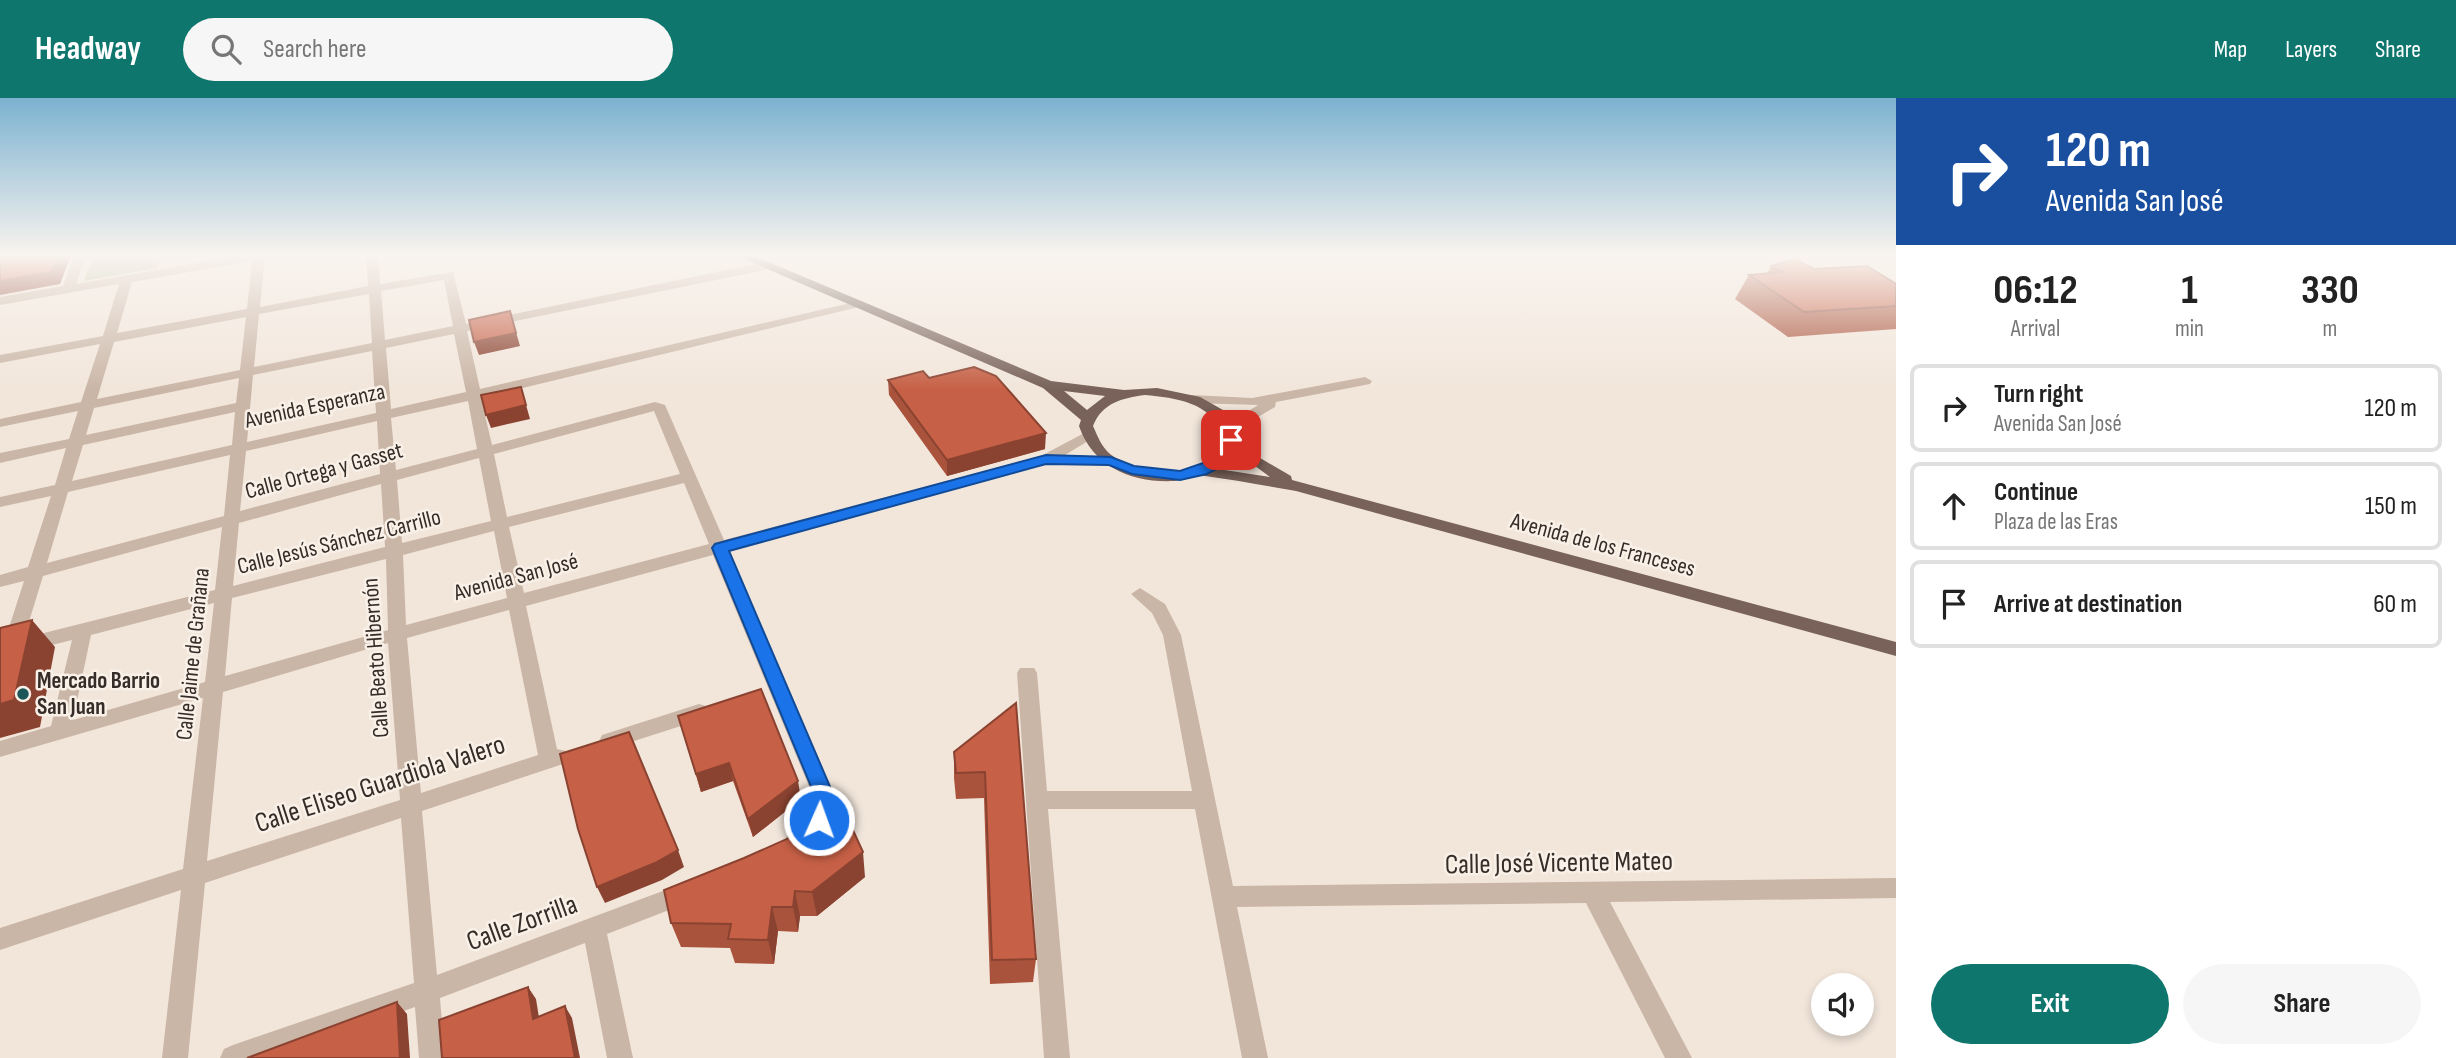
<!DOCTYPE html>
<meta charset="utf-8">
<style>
:root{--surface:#fff;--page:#f6f6f6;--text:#222;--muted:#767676;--line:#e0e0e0;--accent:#0f766e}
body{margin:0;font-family:"Sofia Sans Condensed",sans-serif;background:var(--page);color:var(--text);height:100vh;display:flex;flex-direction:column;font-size:26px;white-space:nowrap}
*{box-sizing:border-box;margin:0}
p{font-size:23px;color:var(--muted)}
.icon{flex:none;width:38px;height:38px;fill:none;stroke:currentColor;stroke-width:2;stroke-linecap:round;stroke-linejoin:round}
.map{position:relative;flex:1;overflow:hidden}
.panel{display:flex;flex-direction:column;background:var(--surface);width:560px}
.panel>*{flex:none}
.top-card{background:#1a4fa0;color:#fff;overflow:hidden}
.tools{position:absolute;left:1811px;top:875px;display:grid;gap:14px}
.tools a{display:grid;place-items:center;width:63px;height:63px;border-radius:50%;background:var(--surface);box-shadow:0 4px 10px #0003;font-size:35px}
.pin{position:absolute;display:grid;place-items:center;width:60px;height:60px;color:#fff;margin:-30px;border-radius:14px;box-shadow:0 4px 10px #0006}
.me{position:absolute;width:77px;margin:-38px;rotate:2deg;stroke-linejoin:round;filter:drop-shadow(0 0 5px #0008)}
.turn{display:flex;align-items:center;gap:24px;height:147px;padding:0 35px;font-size:32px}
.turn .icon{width:91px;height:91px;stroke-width:2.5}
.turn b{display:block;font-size:49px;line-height:60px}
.eta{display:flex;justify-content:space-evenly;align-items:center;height:119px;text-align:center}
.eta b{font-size:42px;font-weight:700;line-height:49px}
.cta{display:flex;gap:14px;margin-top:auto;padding:14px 35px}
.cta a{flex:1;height:80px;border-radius:42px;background:var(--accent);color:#fff;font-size:28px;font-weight:700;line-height:80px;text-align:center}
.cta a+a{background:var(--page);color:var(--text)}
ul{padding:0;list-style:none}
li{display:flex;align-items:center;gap:21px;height:88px;margin:0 14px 10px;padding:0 21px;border:4px solid var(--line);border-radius:10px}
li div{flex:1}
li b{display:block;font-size:26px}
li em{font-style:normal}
header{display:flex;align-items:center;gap:42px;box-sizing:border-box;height:98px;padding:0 35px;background:var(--accent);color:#fff}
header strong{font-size:33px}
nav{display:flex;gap:38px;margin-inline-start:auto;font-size:24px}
.search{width:490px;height:63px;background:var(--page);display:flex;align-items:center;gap:18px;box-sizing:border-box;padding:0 24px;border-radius:38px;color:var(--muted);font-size:26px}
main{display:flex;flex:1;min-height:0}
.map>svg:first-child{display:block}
.green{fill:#b6c19b}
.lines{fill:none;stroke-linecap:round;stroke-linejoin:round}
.minor{fill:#cab6a7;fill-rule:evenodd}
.major{fill:#786259;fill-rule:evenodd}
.wall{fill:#aa533c}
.shaded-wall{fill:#8b4331}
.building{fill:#c66046;stroke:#8b4331;stroke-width:2}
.route{fill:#1a73e8;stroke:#114b97;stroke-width:2}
.poi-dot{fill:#1d5658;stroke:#f9f1e8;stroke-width:2.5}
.labels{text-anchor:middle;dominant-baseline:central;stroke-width:5;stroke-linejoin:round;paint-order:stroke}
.street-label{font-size:23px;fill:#362c28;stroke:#f9f1e8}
.poi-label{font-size:23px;font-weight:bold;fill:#362c28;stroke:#f9f1e8;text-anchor:start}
.near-street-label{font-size:28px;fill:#362c28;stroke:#f9f1e8}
</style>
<header>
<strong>Headway</strong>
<div class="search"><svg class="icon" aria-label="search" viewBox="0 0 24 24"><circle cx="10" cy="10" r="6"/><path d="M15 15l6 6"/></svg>Search here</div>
<nav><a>Map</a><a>Layers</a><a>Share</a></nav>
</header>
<main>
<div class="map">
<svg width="1896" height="960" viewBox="0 0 1896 960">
<rect width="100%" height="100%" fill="#f2e6db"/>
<path class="green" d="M93 157H161L158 170 84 183Z"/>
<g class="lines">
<path class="minor" d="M74 157H86L76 186 242 157H265L260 209 368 188 366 157H378L380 186 453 174 466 226 765 164 771 168 765 172 467 233 480 291 859 203V209L481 300 492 347 655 304 665 307 724 442 1041 358 1088 333 1095 337 1093 340 1065 357 1111 358 1119 363 1111 368 1048 365 729 452 835 698C830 722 820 746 795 755L787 752 784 745 787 738 809 717 813 698 713 457 526 508 557 651 566 653 569 659 566 665 422 713 437 877 687 784 695 788 699 795 695 802 607 836 633 960H607L585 845 440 900 445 960H419L415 909 270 960H220L224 951 233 947 414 885 401 720 205 785 188 960H162L181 792 0 852V830L183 771 203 600 0 659V643L51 628 72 542 0 560V546L4 545 24 483 0 489V477L28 469 51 398 0 409V399L55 387 66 350 0 365V355L69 341 78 313 0 329V321L81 304 100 246 0 265V257L103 238 119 186 0 207V199L63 188ZM252 163 247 211 117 235 132 184ZM444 182 453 228 385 242 381 193ZM369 196 372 245 254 269 259 216ZM246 219 240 272 97 301 114 244ZM454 236 466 294 391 311 386 250ZM372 253 376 315 247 344 253 277ZM239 280 236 305 86 337 94 310ZM468 303 477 351 396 372 391 320ZM654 313 680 376 507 419 494 356ZM235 314 232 347 72 383 83 347ZM377 323 380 376 240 413 246 353ZM230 357 224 418 47 465 68 394ZM479 360 491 423 402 445 397 382ZM684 385 709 446 524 495 509 429ZM381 386 385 449 233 488 239 425ZM222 429 215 492 24 540 43 478ZM494 433 507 500 406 527 403 457ZM386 461 388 532 225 578 232 500ZM214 505 205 584 73 622 91 537ZM509 512 538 657 421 695 407 540ZM388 545 400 702 207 763 223 594Z
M1365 279 1372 283 1370 286 1276 304 1275 309 1229 336 1224 335V329L1258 307 1192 305 1185 301 1192 297 1252 300Z
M1140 490 1165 506 1181 537 1233 788 1896 780V800L1610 804 1692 960H1665L1586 805 1237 809 1268 960H1242L1195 711H1048L1070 960H1044L1017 575 1020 570H1034L1037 575 1047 693H1192L1163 537 1152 515 1131 496Z
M699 606 706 608 709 614 706 620 609 651 602 649 599 643 602 637Z"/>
<path class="major" d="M735 157H752L1051 283 1124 292 1157 290 1200 299 1223 312 1233 324 1238 340 1260 360 1291 378 1292 382 1896 544V558L1296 393C1266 388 1236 382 1205 378 1195 377 1184 382 1174 383 1132 385 1093 369 1079 328L1081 322 1043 290ZM1064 293 1105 298 1087 312ZM1145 297C1176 300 1210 304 1223 336L1218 355C1192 382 1138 378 1110 356 1101 348 1098 339 1093 328 1102 305 1122 300 1145 297ZM1235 353 1270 379 1218 371 1226 365Z"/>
</g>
<path class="wall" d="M1771 168 1814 171 1896 186V231L1788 239 1735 201 1749 177 1767 176Z
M929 280 1045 351 947 378 889 297 888 282Z
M1016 605 1036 861 1033 884 990 886 984 700 956 701 954 680V654Z
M678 618 801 701 753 739 733 683 701 694Z
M865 779 817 818H800L798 834 778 833 774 866 735 865 730 850 681 849 671 825 664 792Z"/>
<path class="shaded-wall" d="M59 157H71L60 186 0 197V183Z
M510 213 520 248 479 257 474 244Z
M521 289 530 321 491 330 486 317Z
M1046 335 1045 351 947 378V362Z
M32 522 55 549 40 629 0 640V606Z
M729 665 733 683 701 694 696 676Z
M798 683 801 701 753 739 748 721Z
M678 752 684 769 662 782 605 805 597 789Z
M863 754 865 779 817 818 812 794Z
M795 793 800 818 798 834 793 809Z
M772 809 778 833 774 866 768 842Z
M528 889 536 901 541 932 533 921Z
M397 904 407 916 410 960H400Z
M565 908 572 920 580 960H575Z"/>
<path class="building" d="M0 157H59L52 174 0 183Z
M1795 161 1814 171 1867 168 1896 186V208L1804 214 1749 177 1782 174 1771 168Z
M510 213 516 235 474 244 469 222Z
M974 269 996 278 1046 335 947 362 888 282 923 273 929 280Z
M521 289 526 307 486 317 481 297Z
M32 522 14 602 0 606V530Z
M761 591 798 683 748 721 729 665 696 676 678 618Z
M1016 605 1036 861 992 862 985 674 956 675 954 654Z
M629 634 678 752 655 765 597 789 578 731 560 656Z
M845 715 863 754 812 794 795 793 793 809H772L768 842 728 841 731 826 671 825 664 792 744 760Z
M528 889 533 921 565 908 575 960H442L439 922Z
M397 904 400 960H247Z"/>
<linearGradient id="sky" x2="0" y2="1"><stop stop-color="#7cb2d1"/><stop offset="0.54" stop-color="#f9f4ef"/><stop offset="1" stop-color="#f9f4ef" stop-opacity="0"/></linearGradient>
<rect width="1896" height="292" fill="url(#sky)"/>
<path class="route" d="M1226 339 1238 342 1234 354 1222 368 1207 376 1180 382 1132 376 1109 367 1046 366 729 453 834 698 826 728 819 731 812 728 809 722 815 698 712 450 715 446 1046 357 1111 359 1134 368 1180 373 1212 362 1221 353Z"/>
<circle class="poi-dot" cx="23" cy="596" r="7"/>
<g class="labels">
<g class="street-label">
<text transform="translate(315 308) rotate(-12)">Avenida Esperanza</text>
<text transform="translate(324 373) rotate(-15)">Calle Ortega y Gasset</text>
<text transform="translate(339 444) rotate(-14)">Calle Jesús Sánchez Carrillo</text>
<text transform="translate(1603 447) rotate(15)">Avenida de los Franceses</text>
<text transform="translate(516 479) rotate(-15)">Avenida San José</text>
<text transform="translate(193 556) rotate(-84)">Calle Jaime de Grañana</text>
<text transform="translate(376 560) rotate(-94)">Calle Beato Hibernón</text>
</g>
<g class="poi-label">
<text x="37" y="583">Mercado Barrio<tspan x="37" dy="26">San Juan</tspan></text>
</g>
<g class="near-street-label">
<text transform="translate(380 686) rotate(-18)">Calle Eliseo Guardiola Valero</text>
<text transform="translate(1559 765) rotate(-1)">Calle José Vicente Mateo</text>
<text transform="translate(522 825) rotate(-20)">Calle Zorrilla</text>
</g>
</g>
</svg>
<div class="tools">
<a><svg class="icon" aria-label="sound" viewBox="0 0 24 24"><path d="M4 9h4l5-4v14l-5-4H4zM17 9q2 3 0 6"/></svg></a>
</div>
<div class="pin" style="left:1231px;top:342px;background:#d93025"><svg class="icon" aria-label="arrive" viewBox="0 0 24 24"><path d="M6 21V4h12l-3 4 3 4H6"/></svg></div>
<svg class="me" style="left:819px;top:722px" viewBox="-20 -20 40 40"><circle r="17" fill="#1a73e8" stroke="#fff" stroke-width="3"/><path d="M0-11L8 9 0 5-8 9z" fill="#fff"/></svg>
</div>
<section class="panel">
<div class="top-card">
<div class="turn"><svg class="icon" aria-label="right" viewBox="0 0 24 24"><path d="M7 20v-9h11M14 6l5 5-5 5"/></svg><div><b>120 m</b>Avenida San José</div></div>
</div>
<div class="eta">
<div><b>06:12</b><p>Arrival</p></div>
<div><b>1</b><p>min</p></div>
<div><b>330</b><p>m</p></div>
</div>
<ul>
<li><svg class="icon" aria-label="right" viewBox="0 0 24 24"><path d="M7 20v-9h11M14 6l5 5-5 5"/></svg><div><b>Turn right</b><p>Avenida San José</p></div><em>120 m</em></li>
<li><svg class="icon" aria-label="ahead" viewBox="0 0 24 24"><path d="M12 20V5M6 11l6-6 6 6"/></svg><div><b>Continue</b><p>Plaza de las Eras</p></div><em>150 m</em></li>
<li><svg class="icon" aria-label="arrive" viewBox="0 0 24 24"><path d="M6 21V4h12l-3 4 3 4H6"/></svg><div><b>Arrive at destination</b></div><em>60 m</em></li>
</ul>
<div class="cta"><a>Exit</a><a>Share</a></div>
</section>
</main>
